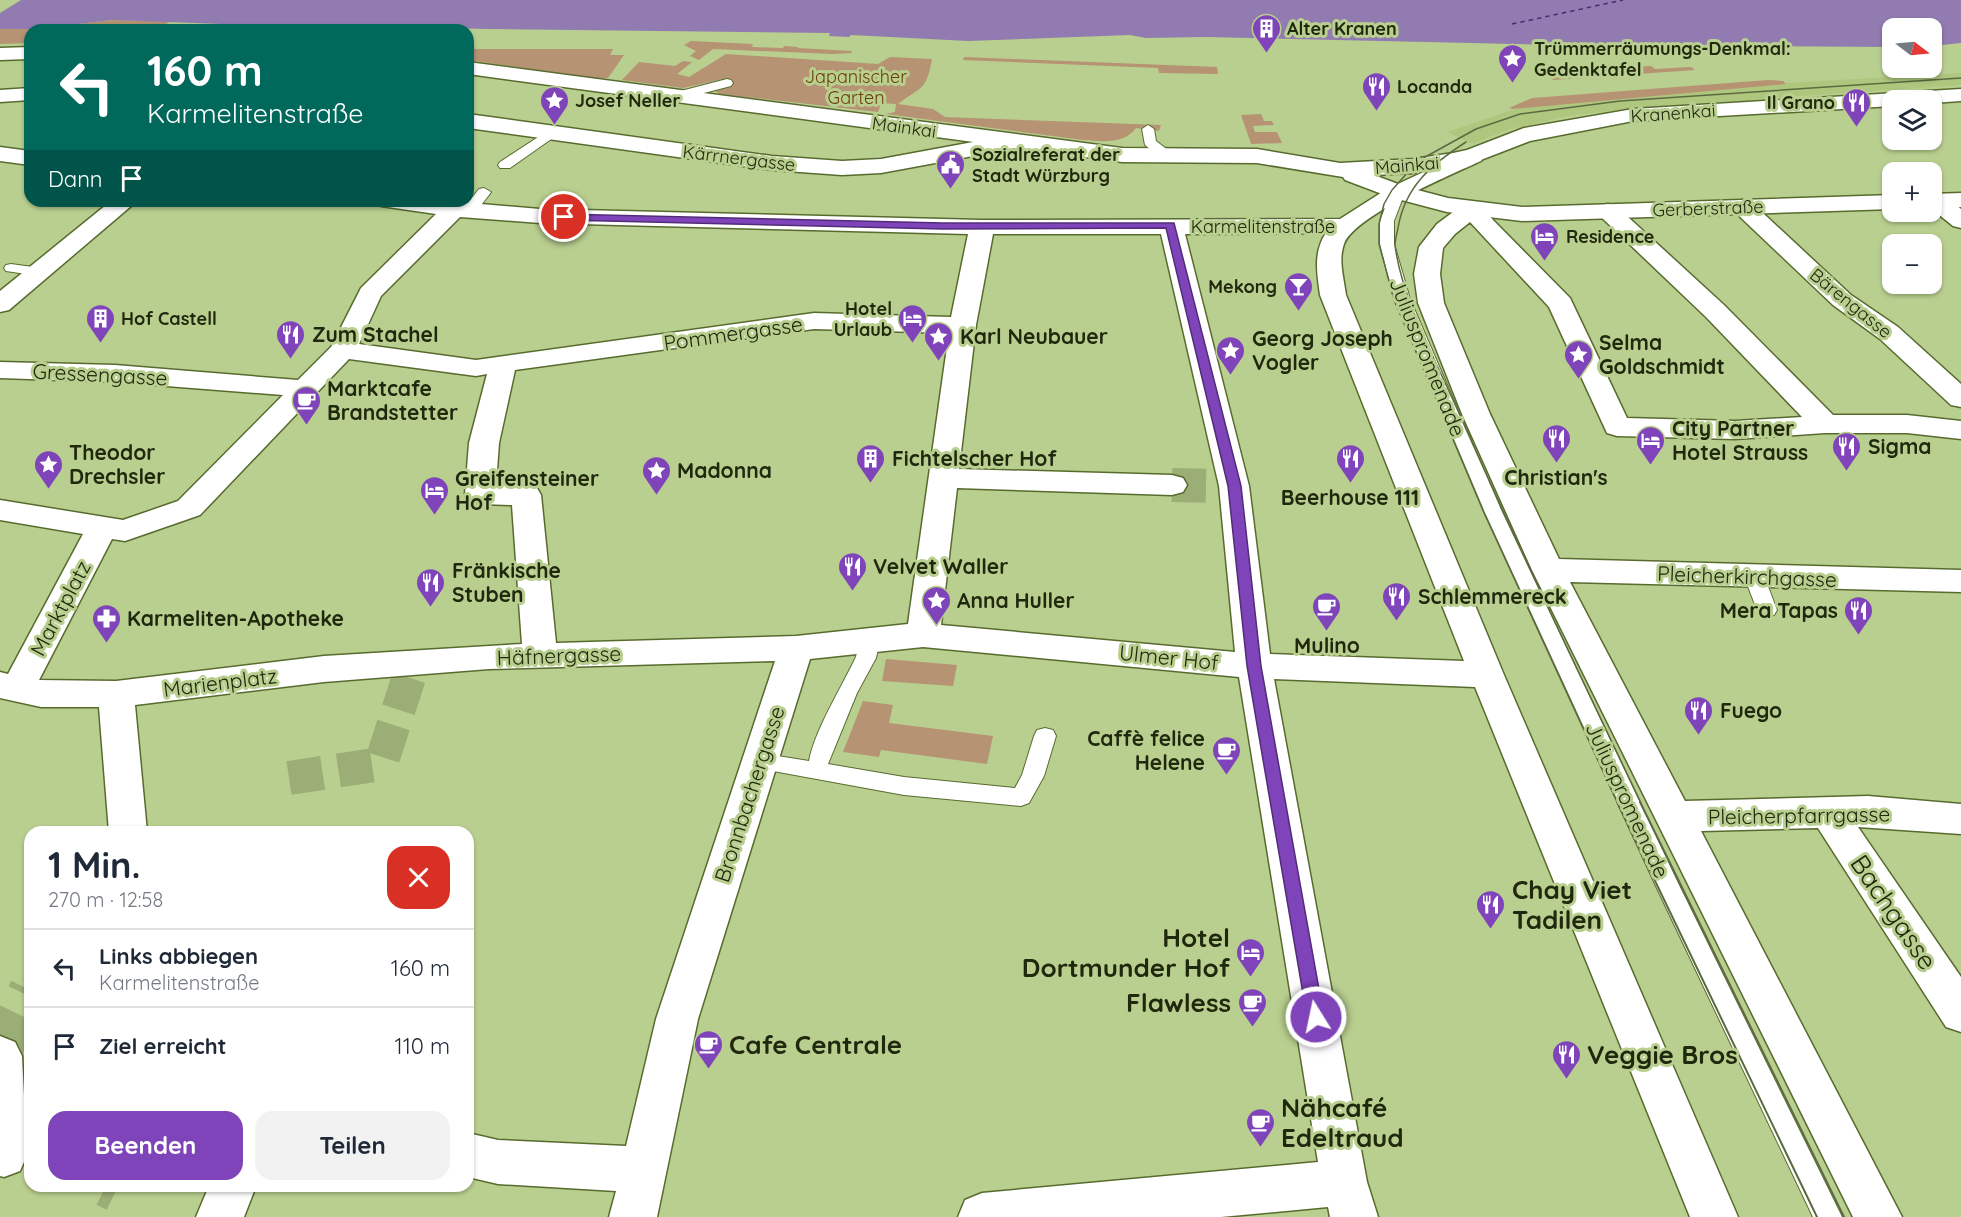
<!DOCTYPE html>
<html lang="de">
<meta charset="utf-8">
<style>
:root{--surface:#fff;--page:#f2f2f3;--text:#1f2937;--muted:#747a83;--line:#e0e1e3;--accent:#7f44ba}
body{margin:0;font-family:Quicksand,sans-serif;background:var(--page);color:var(--text);height:100vh;display:flex;flex-direction:column;font-size:22px;white-space:nowrap}
*{box-sizing:border-box;margin:0}
p{font-size:20px;color:var(--muted)}
.icon{flex:none;width:33px;height:33px;fill:none;stroke:currentColor;stroke-width:2;stroke-linecap:round;stroke-linejoin:round}
.map{position:relative;flex:1;overflow:hidden}
.drawer{position:absolute;left:24px;top:826px;width:450px;height:366px;display:flex;flex-direction:column;background:var(--surface);border-radius:18px;box-shadow:0 2px 4px #0004}
.drawer>*{flex:none}
.banner{position:absolute;left:24px;top:24px;width:450px;height:183px;border-radius:18px;box-shadow:0 2px 4px #0004;background:#00695c;color:#fff;overflow:hidden}
.needle{width:39px;rotate:106deg}
.controls{position:absolute;left:1882px;top:18px;display:grid;gap:12px}
.controls a{display:grid;place-items:center;width:60px;height:60px;border-radius:12px;background:var(--surface);box-shadow:0 2px 4px #0004;font-size:30px}
.pin{position:absolute;display:grid;place-items:center;width:51px;height:51px;color:#fff;margin:-26px;border:3px solid #fff;border-radius:50%;box-shadow:0 2px 6px #0007}
.me{position:absolute;width:66px;margin:-33px;rotate:350deg;stroke-linejoin:round;filter:drop-shadow(0 0 4px #0008)}
.turn{display:flex;align-items:center;gap:21px;height:126px;padding:0 24px;font-size:27px}
.turn .icon{width:78px;height:78px;stroke-width:2.5}
.turn b{display:block;font-size:42px;line-height:51px}
.then{display:flex;align-items:center;height:57px;padding:0 24px;background:#0003;gap:12px;font-size:22px}
.round{display:grid;place-items:center;flex:none;width:63px;height:63px;border-radius:18px;background:var(--page)}
.overview{display:flex;align-items:center;justify-content:space-between;height:102px;padding:0 24px}
h1{font-size:36px;font-weight:700;line-height:45px}
.button{display:flex;gap:12px;margin-top:auto;padding:12px 24px}
.button a{flex:1;height:69px;border-radius:18px;background:var(--accent);color:#fff;font-size:24px;font-weight:700;line-height:69px;text-align:center}
.button a+a{background:var(--page);color:var(--text)}
ul{padding:0;list-style:none}
li{display:flex;align-items:center;gap:18px;height:78px;padding:0 24px;border-top:2px solid var(--line)}
li div{flex:1}
li b{display:block;font-size:22px}
li em{font-style:normal}
.map>svg:first-child{display:block}
.built{fill:#aec67e}
.green{fill:#b59373}
.water{fill:#927bb0}
.lines{fill:none;stroke-linecap:round;stroke-linejoin:round}
.ferry{stroke:#4b2b6d;stroke-width:1.5;stroke-dasharray:4.5 4;stroke-linecap:butt}
.street-tunnel-far1{stroke:#9aae75;stroke-width:34;stroke-dasharray:34 16;stroke-linecap:butt}
.street-tunnel{stroke:#9aae75;stroke-width:42;stroke-dasharray:42 21;stroke-linecap:butt}
.lane-casing{stroke:#586b2e;stroke-width:2}
.street-casing{stroke:#586b2e;stroke-width:3}
.secondary-casing{stroke:#586b2e;stroke-width:3}
.lane{fill:#fff;fill-rule:evenodd}
.street{fill:#fff;fill-rule:evenodd}
.secondary{fill:#fff;fill-rule:evenodd}
.tram-far1{stroke:#5c6a41;stroke-width:1.5}
.tram{stroke:#5c6a41;stroke-width:2}
.route{fill:#7f44ba;stroke:#532c79;stroke-width:1.5}
.labels{text-anchor:middle;dominant-baseline:central;stroke-width:6;stroke-linejoin:round;paint-order:stroke}
.far-poi-label{font-size:18px;font-weight:bold;fill:#20280e;stroke:#b9cf8f;text-anchor:start}
.far-park-label{font-size:18px;fill:#6d3f07;stroke:#b9cf8f}
.far-street-label{font-size:18px;fill:#20280e;stroke:#b9cf8f}
.street-label{font-size:21px;fill:#20280e;stroke:#b9cf8f}
.poi-label{font-size:21px;font-weight:bold;fill:#20280e;stroke:#b9cf8f;text-anchor:start}
.near-poi-label{font-size:26px;font-weight:bold;fill:#20280e;stroke:#b9cf8f;text-anchor:start}
.near-street-label{font-size:26px;fill:#20280e;stroke:#b9cf8f}
</style>
<div class="map">
<svg width="1961" height="1217" viewBox="0 0 1961 1217">
<rect width="100%" height="100%" fill="#b9cf8f"/>
<path class="built" d="M1961 73V85L1632 108 1569 116 1510 129 1472 144 1448 132 1521 107 1785 83Z"/>
<path class="green" d="M112 20 170 21 159 30H30V43L0 44V29H38Z
M691 41 753 44 752 47 783 48 784 46 798 47V48L852 51 851 53 832 54 713 49 699 60 690 56 696 51 684 45Z
M468 42H474L470 49H613L610 55H624L608 78H595L468 60Z
M726 54 878 64 890 57 932 59C926 92 921 86 898 104L933 109 945 117 1161 125 1159 131 1136 128C1124 145 1101 141 1083 140L886 114 895 112 896 104 881 103 878 112 720 94 715 91 730 87 723 79 683 88 622 80 639 62 675 66 683 61 692 62 677 74 689 77Z
M964 57 1217 67 1218 74 1159 73 1158 68 963 60Z
M1651 66 1655 69 1691 67 1695 70 1553 80 1548 74 1600 70 1603 73 1630 71 1627 67Z
M1768 80 1783 81 1786 84 1513 109 1509 108 1532 98Z
M1261 114 1264 121H1272L1274 125 1253 126 1255 132H1277L1282 143 1251 144 1241 115Z
M886 659 957 665 953 686 882 681Z
M863 701 893 705 889 723 993 736 987 764 881 750 879 757 843 752Z"/>
<path class="water" d="M21 0H1961V43L1932 46V28H1893V47L1558 45 1205 37 1146 38 1130 35 968 41 851 35 849 37 829 36 830 33 489 29 282 24 279 26 112 20 38 29H0V13Z"/>
<g class="lines">
<path class="ferry" d="M1512 24 1623 0"/>
<path class="street-tunnel-far1" d="M1172 485 1221 486
M289 778 381 764 410 674"/>
<path class="street-tunnel" d="M0 1052 30 990
M106 1186 116 1191"/>
<defs>
<path id="lane" d="M727 79 731 80 733 83 731 86 677 100 671 96 673 93Z
M1148 125 1154 129 1156 141 1173 154 1175 157 1173 160H1163L1145 145 1142 129Z
M552 128 557 129 558 132 557 135 510 168H500L498 165 500 162Z
M484 188 491 192 489 195 474 214H464L462 211 464 208 479 189Z
M1398 188 1405 192 1394 221V244L1410 299 1502 512 1678 883 1842 1217H1813L1655 884 1484 512 1394 299 1380 244V221L1391 192Z
M11 264 40 268 47 272 40 276 6 271 4 268 6 265Z
M1754 569 1761 571 1764 576 1777 610 1774 615 1767 617 1760 615 1757 610 1744 576 1747 571Z
M870 632 877 634 880 639 876 658 857 693 828 764 904 777 1015 788 1022 775 1034 736 1037 730 1045 728 1053 730 1056 736 1044 776 1029 803 1021 806 904 795 751 767 748 761 751 755 759 753 809 761C815 730 840 690 854 661 859 652 858 642 863 634Z"/>
<path id="street" d="M30 88V100L0 102V90Z
M468 114 772 156 842 161 881 159 1011 135 1019 137 1022 142 1019 147 1011 149 881 173 842 175 772 170 468 128Z
M0 147 30 151V165L0 161Z
M1473 149 1481 151 1484 156 1481 161C1452 174 1354 216 1344 244 1338 260 1344 279 1346 295L1504 675 1738 1217H1690L1475 687 1274 679 1367 1182 1378 1217H1330L1328 1207 1221 1217H958L965 1200 982 1193 1318 1162 1239 677 923 647 810 659 698 1019 657 1217H609L616 1191 498 1184 468 1177V1133L498 1140 626 1146 656 1019 775 661 489 669 324 682 135 705 147 832H109L99 707H41L0 698V672L8 674 83 534 0 520V500L123 520 178 501 283 395 115 382 0 378V362L115 365 298 380 331 347 361 288 436 214 381 206 377 201H446L540 209 982 220 1340 219 1387 189ZM460 217 540 223 968 234 951 317 814 313 476 360 359 344 381 296ZM1326 233C1313 252 1317 273 1320 295L1464 661 1270 654 1249 486 1185 234ZM993 234H1161L1219 486 1235 652 941 625 957 488 1172 495 1183 492 1187 485 1183 478 1172 475 959 469 976 325ZM814 329 949 333 908 624 796 636 556 643 541 495 537 488 526 485 496 484 499 443 515 370ZM349 359 476 376 487 374 469 443 465 494 469 501 480 504 512 505 522 644 324 656 116 681 39 680 112 539 125 541 200 515Z
M1936 193 1944 195 1961 209V228L1953 226 1932 209V194Z
M1743 200 1751 202 1851 295 1898 327 1961 384V407L1951 405 1880 339 1833 305 1735 212 1731 207 1735 202Z
M111 201H137L9 310 0 312V291Z
M1472 202 1480 204 1493 220 1570 298 1627 418 1735 421 1802 417 1706 317 1600 216 1596 211 1600 206 1608 204 1616 206 1724 305 1833 415H1907L1961 421V439L1907 433H1825L1735 439 1617 436 1607 433 1549 307 1470 222 1455 234 1443 248 1440 274 1444 303 1490 414 1559 559 1961 570V592L1570 582 1685 801 1868 796 1961 804V834L1858 827 1961 977V1032L1946 1027 1818 828 1701 831 1902 1217H1853L1532 570 1462 414 1418 303 1414 274 1419 247 1437 224 1464 204Z
M0 1036 15 1042 22 1056 27 1155 20 1171 4 1177 0 1176Z
M209 1186H256L244 1217H196Z"/>
<path id="secondary" d="M30 47V59L0 60V48Z
M468 62 1122 148 1257 149 1340 163 1413 159 1453 153 1467 150 1524 128 1633 109 1961 89V101L1932 103V100H1893V106L1633 121 1530 141 1473 163 1413 173 1374 175 1406 187 1448 198 1522 207 1893 195V209L1522 221 1447 212 1390 197 1345 180 1343 177 1257 163 1122 162 468 74Z
M1961 193V207L1932 208V194Z"/>
</defs>
<use href="#lane" class="lane-casing"/>
<use href="#street" class="street-casing"/>
<use href="#secondary" class="secondary-casing"/>
<use href="#lane" class="lane"/>
<use href="#street" class="street"/>
<use href="#secondary" class="secondary"/>
<path class="tram-far1" d="M1466 142C1432 164 1405 186 1398 228 1397 233 1395 240 1395 245 1401 297 1437 363 1458 411 1516 543 1579 673 1641 803
M1618 803 1484 512 1394 299 1379 244V224L1384 204 1392 190 1418 161 1476 129 1520 114 1620 101 1961 78"/>
<path class="tram" d="M1617 802 1817 1217
M1640 802 1844 1217"/>
</g>
<path class="route" d="M560 214 943 223H1174L1241 486 1261 666 1324 1017 1322 1023 1316 1025 1309 1023 1307 1017 1247 666 1228 486 1166 228 943 229 564 220 560 219Z"/>
<defs>
<symbol id="building-pin" viewBox="-11 -11 22 30"><path d="M0 17L-7.5 6A9.5 9.5 0 1 1 7.5 6Z" fill="#7f44ba" stroke="#b9cf8f"/><path d="M-4-6H4V6H1V3H-1V6H-4ZM-2.5-4.3h1.7v1.8h-1.7ZM.8-4.3h1.7v1.8H.8ZM-2.5-1h1.7V.8h-1.7ZM.8-1h1.7V.8H.8Z" fill="#fff"/></symbol>
<symbol id="sight-pin" viewBox="-11 -11 22 30"><path d="M0 17L-7.5 6A9.5 9.5 0 1 1 7.5 6Z" fill="#7f44ba" stroke="#b9cf8f"/><path d="M0-6L1.8-2.2L6-1.7L2.9 1.2L3.7 5.4L0 3.3L-3.7 5.4L-2.9 1.2L-6-1.7L-1.8-2.2Z" fill="#fff"/></symbol>
<symbol id="restaurant-pin" viewBox="-11 -11 22 30"><path d="M0 17L-7.5 6A9.5 9.5 0 1 1 7.5 6Z" fill="#7f44ba" stroke="#b9cf8f"/><path d="M-5-6h1v4h1v-4h1v4h1v-4h1v5L-1.5 .5V6h-2V.5L-5-1ZM5-6V6H3V1.5H1.5Q1.5-4 5-6Z" fill="#fff"/></symbol>
<symbol id="civic-pin" viewBox="-11 -11 22 30"><path d="M0 17L-7.5 6A9.5 9.5 0 1 1 7.5 6Z" fill="#7f44ba" stroke="#b9cf8f"/><path d="M-.6-6.5H3V-4.5H.6V-3L4-1V1h2V6H-6V1h2V-1L-.6-3ZM-1.2 2.5V6h2.4V2.5Z" fill="#fff"/></symbol>
<symbol id="hotel-pin" viewBox="-11 -11 22 30"><path d="M0 17L-7.5 6A9.5 9.5 0 1 1 7.5 6Z" fill="#7f44ba" stroke="#b9cf8f"/><path d="M-6-4.5h1.5V1H6V5H4.5V3h-9V5H-6ZM-4 0a1.8 1.8 0 1 1 3.6 0ZM.5 0V-2.5h3Q6-2.5 6 0Z" fill="#fff"/></symbol>
<symbol id="bar-pin" viewBox="-11 -11 22 30"><path d="M0 17L-7.5 6A9.5 9.5 0 1 1 7.5 6Z" fill="#7f44ba" stroke="#b9cf8f"/><path d="M-6-5H6L.8 .8V4.5H3.5V6h-7V4.5H-.8V.8Z" fill="#fff"/></symbol>
<symbol id="cafe-pin" viewBox="-11 -11 22 30"><path d="M0 17L-7.5 6A9.5 9.5 0 1 1 7.5 6Z" fill="#7f44ba" stroke="#b9cf8f"/><path d="M-5.5-4.5H6V0H3Q3 3.5 0 3.5H-2.5Q-5.5 3.5-5.5 0ZM3-3.2v2h1.7v-2ZM-6 4.5H4V6H-6Z" fill="#fff"/></symbol>
<symbol id="pharmacy-pin" viewBox="-11 -11 22 30"><path d="M0 17L-7.5 6A9.5 9.5 0 1 1 7.5 6Z" fill="#7f44ba" stroke="#b9cf8f"/><path d="M-2-6h4v4h4v4h-4v4h-4v-4h-4v-4h4Z" fill="#fff"/></symbol>
</defs>
<g fill-rule="evenodd">
<use href="#building-pin" x="1250" y="12" width="33" height="45"/>
<use href="#sight-pin" x="1496" y="42" width="33" height="45"/>
<use href="#restaurant-pin" x="1360" y="70" width="33" height="45"/>
<use href="#sight-pin" x="538" y="84" width="33" height="45"/>
<use href="#restaurant-pin" x="1840" y="86" width="33" height="45"/>
<use href="#civic-pin" x="934" y="148" width="33" height="45"/>
<use href="#hotel-pin" x="1528" y="220" width="33" height="45"/>
<use href="#bar-pin" x="1282" y="270" width="33" height="45"/>
<use href="#building-pin" x="84" y="302" width="33" height="45"/>
<use href="#hotel-pin" x="896" y="302" width="33" height="45"/>
<use href="#restaurant-pin" x="274" y="318" width="33" height="45"/>
<use href="#sight-pin" x="922" y="320" width="33" height="45"/>
<use href="#sight-pin" x="1214" y="334" width="33" height="45"/>
<use href="#sight-pin" x="1562" y="338" width="33" height="45"/>
<use href="#cafe-pin" x="290" y="384" width="33" height="45"/>
<use href="#restaurant-pin" x="1540" y="422" width="33" height="45"/>
<use href="#hotel-pin" x="1634" y="424" width="33" height="45"/>
<use href="#restaurant-pin" x="1830" y="430" width="33" height="45"/>
<use href="#building-pin" x="854" y="442" width="33" height="45"/>
<use href="#restaurant-pin" x="1334" y="442" width="33" height="45"/>
<use href="#sight-pin" x="32" y="448" width="33" height="45"/>
<use href="#sight-pin" x="640" y="454" width="33" height="45"/>
<use href="#hotel-pin" x="418" y="474" width="33" height="45"/>
<use href="#restaurant-pin" x="836" y="550" width="33" height="45"/>
<use href="#restaurant-pin" x="414" y="566" width="33" height="45"/>
<use href="#restaurant-pin" x="1380" y="580" width="33" height="45"/>
<use href="#sight-pin" x="920" y="584" width="33" height="45"/>
<use href="#cafe-pin" x="1310" y="590" width="33" height="45"/>
<use href="#restaurant-pin" x="1842" y="594" width="33" height="45"/>
<use href="#pharmacy-pin" x="90" y="602" width="33" height="45"/>
<use href="#restaurant-pin" x="1682" y="694" width="33" height="45"/>
<use href="#cafe-pin" x="1210" y="734" width="33" height="45"/>
<use href="#restaurant-pin" x="1474" y="888" width="33" height="45"/>
<use href="#hotel-pin" x="1234" y="936" width="33" height="45"/>
<use href="#cafe-pin" x="1236" y="986" width="33" height="45"/>
<use href="#cafe-pin" x="692" y="1028" width="33" height="45"/>
<use href="#restaurant-pin" x="1550" y="1038" width="33" height="45"/>
<use href="#cafe-pin" x="1244" y="1106" width="33" height="45"/>
</g>
<g class="labels">
<g class="far-poi-label">
<text x="1287" y="28">Alter Kranen</text>
<text x="1534" y="48">Trümmerräumungs-Denkmal:<tspan x="1534" dy="21">Gedenktafel</tspan></text>
<text x="1397" y="86">Locanda</text>
<text x="575" y="100">Josef Neller</text>
<text x="1835" y="102" text-anchor="end">Il Grano</text>
<text x="972" y="154">Sozialreferat der<tspan x="972" dy="21">Stadt Würzburg</tspan></text>
<text x="1566" y="236">Residence</text>
<text x="1277" y="286" text-anchor="end">Mekong</text>
<text x="892" y="308" text-anchor="end">Hotel<tspan x="892" dy="21">Urlaub</tspan></text>
<text x="121" y="318">Hof Castell</text>
</g>
<g class="far-park-label">
<text x="856" y="76">Japanischer<tspan x="856" dy="21">Garten</tspan></text>
</g>
<g class="far-street-label">
<text transform="translate(1673 113) rotate(-4)">Kranenkai</text>
<text transform="translate(904 127) rotate(8)">Mainkai</text>
<text transform="translate(739 158) rotate(7)">Kärrnergasse</text>
<text transform="translate(1407 165) rotate(-5)">Mainkai</text>
<text transform="translate(1708 208) rotate(-2)">Gerberstraße</text>
<text x="1263" y="226">Karmelitenstraße</text>
<text transform="translate(1851 303) rotate(39)">Bärengasse</text>
</g>
<g class="street-label">
<text transform="translate(733 333) rotate(-8)">Pommergasse</text>
<text transform="translate(1428 357) rotate(68)">Juliuspromenade</text>
<text transform="translate(100 374) rotate(3)">Gressengasse</text>
<text transform="translate(1747 576) rotate(2)">Pleicherkirchgasse</text>
<text transform="translate(60 608) rotate(-62)">Marktplatz</text>
<text transform="translate(559 655) rotate(-2)">Häfnergasse</text>
<text transform="translate(1169 657) rotate(6)">Ulmer Hof</text>
<text transform="translate(220 682) rotate(-7)">Marienplatz</text>
<text transform="translate(749 794) rotate(-72)">Bronnbachergasse</text>
<text transform="translate(1628 800) rotate(65)">Juliuspromenade</text>
<text transform="translate(1799 815) rotate(-1)">Pleicherpfarrgasse</text>
</g>
<g class="poi-label">
<text x="312" y="334">Zum Stachel</text>
<text x="960" y="336">Karl Neubauer</text>
<text x="1252" y="338">Georg Joseph<tspan x="1252" dy="24">Vogler</tspan></text>
<text x="1599" y="342">Selma<tspan x="1599" dy="24">Goldschmidt</tspan></text>
<text x="327" y="388">Marktcafe<tspan x="327" dy="24">Brandstetter</tspan></text>
<text x="1672" y="428">City Partner<tspan x="1672" dy="24">Hotel Strauss</tspan></text>
<text x="1868" y="446">Sigma</text>
<text x="69" y="452">Theodor<tspan x="69" dy="24">Drechsler</tspan></text>
<text x="892" y="458">Fichtelscher Hof</text>
<text x="677" y="470">Madonna</text>
<text x="1556" y="477" text-anchor="middle">Christian's</text>
<text x="455" y="478">Greifensteiner<tspan x="455" dy="24">Hof</tspan></text>
<text x="1350" y="497" text-anchor="middle">Beerhouse 111</text>
<text x="873" y="566">Velvet Waller</text>
<text x="452" y="570">Fränkische<tspan x="452" dy="24">Stuben</tspan></text>
<text x="1418" y="596">Schlemmereck</text>
<text x="957" y="600">Anna Huller</text>
<text x="1838" y="610" text-anchor="end">Mera Tapas</text>
<text x="127" y="618">Karmeliten-Apotheke</text>
<text x="1327" y="645" text-anchor="middle">Mulino</text>
<text x="1720" y="710">Fuego</text>
<text x="1205" y="738" text-anchor="end">Caffè felice<tspan x="1205" dy="24">Helene</tspan></text>
</g>
<g class="near-poi-label">
<text x="1512" y="889">Chay Viet<tspan x="1512" dy="30">Tadilen</tspan></text>
<text x="1230" y="937" text-anchor="end">Hotel<tspan x="1230" dy="30">Dortmunder Hof</tspan></text>
<text x="1231" y="1002" text-anchor="end">Flawless</text>
<text x="729" y="1044">Cafe Centrale</text>
<text x="1587" y="1054">Veggie Bros</text>
<text x="1281" y="1107">Nähcafé<tspan x="1281" dy="30">Edeltraud</tspan></text>
</g>
<g class="near-street-label">
<text transform="translate(1894 912) rotate(56)">Bachgasse</text>
</g>
</g>
</svg>
<div class="controls">
<a><svg class="needle" viewBox="-14 -14 28 28"><path d="M0-13l5 13h-10z" fill="#e53935"/><path d="M0 13l5-13h-10z" fill="#747a83"/></svg></a>
<a><svg class="icon" aria-label="layers" viewBox="0 0 24 24"><path d="M12 4l9 5-9 5-9-5zM3 14l9 5 9-5"/></svg></a>
<a>+</a>
<a>−</a>
</div>
<div class="pin" style="left:564px;top:217px;background:#d93025"><svg class="icon" aria-label="arrive" viewBox="0 0 24 24"><path d="M6 21V4h12l-3 4 3 4H6"/></svg></div>
<svg class="me" style="left:1316px;top:1017px" viewBox="-20 -20 40 40"><circle r="17" fill="#7f44ba" stroke="#fff" stroke-width="3"/><path d="M0-11L8 9 0 5-8 9z" fill="#fff"/></svg>
<div class="banner">
<div class="turn"><svg class="icon" aria-label="left" viewBox="0 0 24 24"><path d="M17 20v-9H6M10 6l-5 5 5 5"/></svg><div><b>160 m</b>Karmelitenstraße</div></div>
<div class="then">Dann<svg class="icon" aria-label="arrive" viewBox="0 0 24 24"><path d="M6 21V4h12l-3 4 3 4H6"/></svg></div>
</div>
<section class="drawer">
<div class="overview"><div><h1>1 Min.</h1><p>270 m · 12:58</p></div><a class="round" style="background:#d93025;color:#fff"><svg class="icon" aria-label="close" viewBox="0 0 24 24"><path d="M6 6l12 12M18 6L6 18"/></svg></a></div>
<ul>
<li><svg class="icon" aria-label="left" viewBox="0 0 24 24"><path d="M17 20v-9H6M10 6l-5 5 5 5"/></svg><div><b>Links abbiegen</b><p>Karmelitenstraße</p></div><em>160 m</em></li>
<li><svg class="icon" aria-label="arrive" viewBox="0 0 24 24"><path d="M6 21V4h12l-3 4 3 4H6"/></svg><div><b>Ziel erreicht</b></div><em>110 m</em></li>
</ul>
<div class="button"><a>Beenden</a><a>Teilen</a></div>
</section>
</div>
